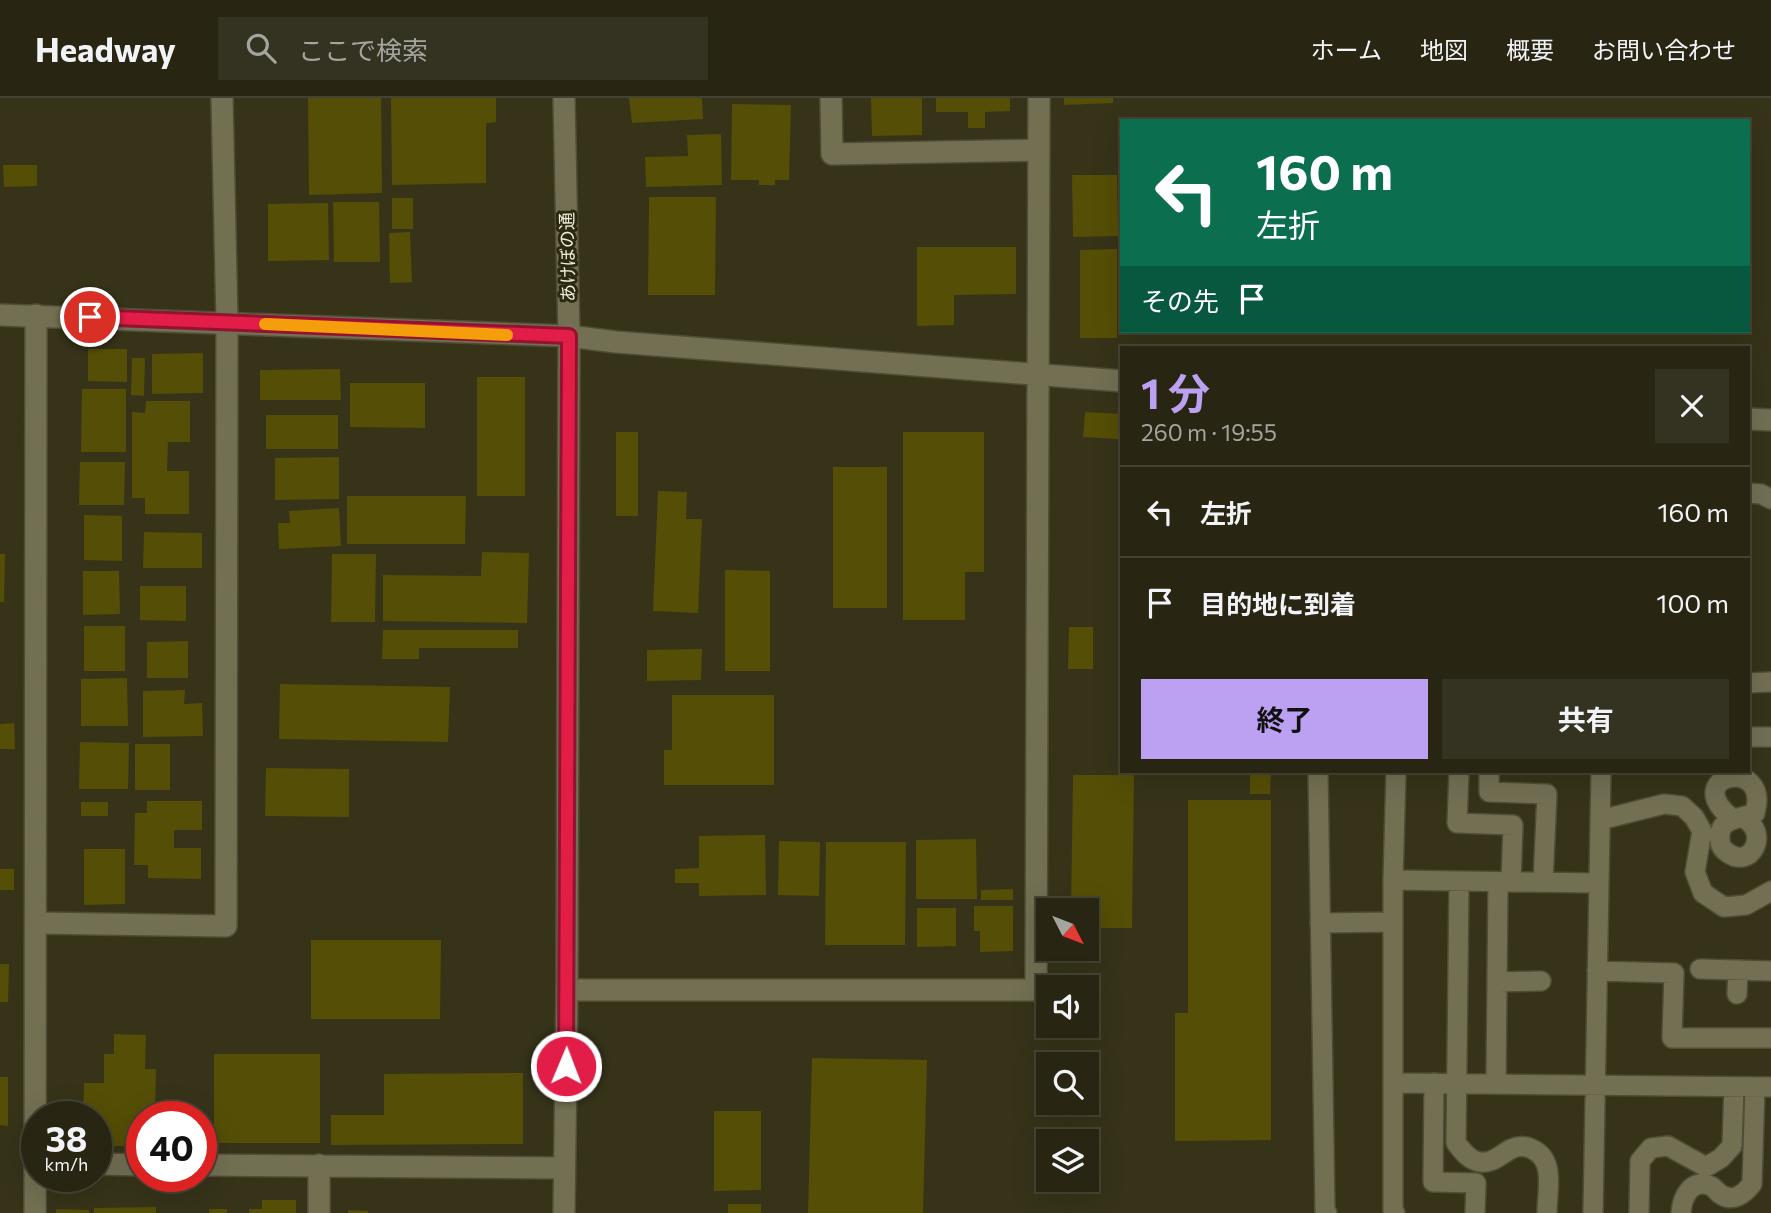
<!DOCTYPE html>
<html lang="ja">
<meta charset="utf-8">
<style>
:root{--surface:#282613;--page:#343221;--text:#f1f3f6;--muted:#a5a5a0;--line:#444333;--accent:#bca0f2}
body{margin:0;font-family:Commissioner,"Noto Sans JP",sans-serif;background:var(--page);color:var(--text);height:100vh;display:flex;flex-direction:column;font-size:26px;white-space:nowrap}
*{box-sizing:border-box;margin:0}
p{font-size:23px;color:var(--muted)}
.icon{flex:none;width:38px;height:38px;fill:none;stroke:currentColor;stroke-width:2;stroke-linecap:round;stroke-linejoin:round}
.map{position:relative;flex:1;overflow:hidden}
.panel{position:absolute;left:1120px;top:248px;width:630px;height:427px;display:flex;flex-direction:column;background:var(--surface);border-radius:0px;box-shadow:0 7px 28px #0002,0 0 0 2px var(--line)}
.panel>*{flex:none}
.hud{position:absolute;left:1120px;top:21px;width:630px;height:214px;border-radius:0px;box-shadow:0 7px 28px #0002,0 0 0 2px var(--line);background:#0b6e4f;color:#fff;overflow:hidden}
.needle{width:46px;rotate:132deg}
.tools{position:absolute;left:1036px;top:800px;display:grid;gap:14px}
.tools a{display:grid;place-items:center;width:63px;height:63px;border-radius:0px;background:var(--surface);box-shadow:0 7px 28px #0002,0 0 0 2px var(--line);font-size:35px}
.speed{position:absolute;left:21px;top:1003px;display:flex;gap:14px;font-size:35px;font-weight:700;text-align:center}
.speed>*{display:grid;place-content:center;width:91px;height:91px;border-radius:50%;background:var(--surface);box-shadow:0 7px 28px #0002,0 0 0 2px var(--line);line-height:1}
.speed small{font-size:18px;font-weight:400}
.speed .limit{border:10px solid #d22;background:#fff;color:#111}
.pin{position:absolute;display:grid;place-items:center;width:60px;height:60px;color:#fff;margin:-30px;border:4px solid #fff;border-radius:50%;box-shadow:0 2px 7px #0007}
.me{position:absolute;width:77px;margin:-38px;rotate:1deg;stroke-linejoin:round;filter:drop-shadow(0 0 5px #0008)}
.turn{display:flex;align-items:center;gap:24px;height:147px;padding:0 21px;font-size:32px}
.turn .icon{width:91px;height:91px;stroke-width:2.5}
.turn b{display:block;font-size:49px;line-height:60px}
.then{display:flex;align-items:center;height:66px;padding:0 21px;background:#0003;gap:14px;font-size:26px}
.round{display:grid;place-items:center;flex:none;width:74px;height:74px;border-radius:0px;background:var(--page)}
.overview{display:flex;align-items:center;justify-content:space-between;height:119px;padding:0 21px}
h1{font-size:42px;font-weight:700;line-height:52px;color:var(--accent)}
.cta{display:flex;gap:14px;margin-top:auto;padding:14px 21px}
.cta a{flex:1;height:80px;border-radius:0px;background:var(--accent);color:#111;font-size:28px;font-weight:700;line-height:80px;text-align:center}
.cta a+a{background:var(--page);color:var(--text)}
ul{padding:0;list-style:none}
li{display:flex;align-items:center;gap:21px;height:91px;padding:0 21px;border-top:2px solid var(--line)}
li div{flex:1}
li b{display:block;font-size:26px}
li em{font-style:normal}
header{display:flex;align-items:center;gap:42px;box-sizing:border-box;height:98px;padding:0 35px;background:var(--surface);border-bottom:2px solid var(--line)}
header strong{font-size:33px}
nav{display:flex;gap:38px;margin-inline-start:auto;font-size:24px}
.search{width:490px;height:63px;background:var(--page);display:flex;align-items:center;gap:18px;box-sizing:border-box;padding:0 24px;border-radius:0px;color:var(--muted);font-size:26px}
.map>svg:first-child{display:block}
.building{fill:#554e06}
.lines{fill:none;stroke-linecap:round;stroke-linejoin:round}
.lane-casing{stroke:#504d37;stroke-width:22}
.street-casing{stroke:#504d37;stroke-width:24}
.secondary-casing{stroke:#504d37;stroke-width:24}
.lane{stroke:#726f53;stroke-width:19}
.street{stroke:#726f53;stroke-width:21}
.secondary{stroke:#726f53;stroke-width:21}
.route-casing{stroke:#92132f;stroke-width:18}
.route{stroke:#e11d48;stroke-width:12}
.slow{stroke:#f59e0b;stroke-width:12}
.labels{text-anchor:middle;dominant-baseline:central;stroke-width:6;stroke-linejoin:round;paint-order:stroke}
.street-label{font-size:18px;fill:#efeddd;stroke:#2c290f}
</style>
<header>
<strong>Headway</strong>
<div class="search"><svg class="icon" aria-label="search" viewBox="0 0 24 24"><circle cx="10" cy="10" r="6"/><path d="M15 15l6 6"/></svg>ここで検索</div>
<nav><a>ホーム</a><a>地図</a><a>概要</a><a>お問い合わせ</a></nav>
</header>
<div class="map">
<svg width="1771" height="1115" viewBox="0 0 1771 1115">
<rect width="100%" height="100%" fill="#363319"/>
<path class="building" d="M308 0H381L382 95 309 97Z
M391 0H496V24L486 25V85L392 87Z
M629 0H702L703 21 632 25Z
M871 0H922V37L872 38Z
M936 0H1010V13L985 14V30H968V14H936Z
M1064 0H1113V5L1064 7Z
M732 6 791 7 789 82H775V87H759V82H731Z
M721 36 722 87 646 89 645 59 688 58 687 37Z
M3 67H37V88L4 89Z
M1072 77H1117L1118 138 1073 139Z
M649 99H716L715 197H648Z
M392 100H413V131H392Z
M333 104H379L380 164H334Z
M328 105 329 162 268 163V106Z
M410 134 412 184 390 185 389 135Z
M917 149H1016V196L954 197V227L917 228Z
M1117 151V240H1080V152Z
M88 251H127V284L88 283Z
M203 255V295L152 296V256Z
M132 260H145L144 298 131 297Z
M340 271 341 302H260V272Z
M477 279H525V398H477Z
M350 285H425V330L350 329Z
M82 291H126V354H81Z
M146 303H190V344H168L167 373H189V416H145V400H132V314L145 315Z
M1085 314 1120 316 1118 341 1083 339Z
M266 317H338V351H266Z
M616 334H638V418H616Z
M903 334H984V474H965V522H903Z
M339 359V401L275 402V360Z
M80 364H125L124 407H79Z
M833 369H887V510H833Z
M658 393 687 394 686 421H702L698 515 653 513Z
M347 398H466L465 446H347Z
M339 410 341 448 279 451 278 425H290L289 413Z
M84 417 122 418V463L84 462Z
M144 434 202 435V470H143Z
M482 454 529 455 527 525 383 523V477L481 478Z
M0 456H5L4 504H0Z
M332 456H376L375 524H331Z
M725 472 770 473V573H725Z
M83 473H119L120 516 83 517Z
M140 488H186V523L140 522Z
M84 528H125V573H84Z
M1069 529H1093V571H1068Z
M383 532H518V550H419V561H382Z
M188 543V580H147V544Z
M702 551 701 582 647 583V552Z
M127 580 128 628H81V581Z
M280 586 450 589 448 644 279 641Z
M185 592 184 606 202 605 203 638 143 639V593Z
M672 597H774V687H664V652H672Z
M14 625 15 651H0V626Z
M80 644 129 645 128 691H79Z
M135 646H170V692H135Z
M266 670 349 671V719L265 718Z
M1250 674H1271L1270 696H1250Z
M1073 677H1134L1132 830H1087V812H1071Z
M1188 702H1271V1042L1175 1043V915H1188Z
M147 703H202V732H174V750H201V781L148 780V767H134L135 715H147Z
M81 704H108V718H81Z
M765 737 766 797 699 798V785H675V771L699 770V738Z
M976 741 977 801H916V742Z
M779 743 820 744 819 798 778 797Z
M826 744H906L905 847H825Z
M84 751H125V806L84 807Z
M0 771H14V792H0Z
M1013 791V802H981V792Z
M974 808H1013V853L980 854V833H974Z
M917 810H956V848L917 849Z
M311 842H441L440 921H311Z
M0 866H9L8 904H0Z
M114 936 146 937 145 971H156L155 1018H142V1026H134L133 1048H96V1018H83L84 985H104V956H114Z
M214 956H320V1045H214Z
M812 960 927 962 923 1115H808Z
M523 975V1046L331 1047V1017H384V976Z
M0 979H8V1028L0 1027Z
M714 1013H761V1092L714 1093Z
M262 1102H296V1115H249V1111H262Z
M728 1106H761V1115H728Z
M156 1109V1115H94V1110Z
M56 1111 89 1112V1115H56Z
M209 1111H227V1115H209Z
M348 1112 368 1113V1115H348Z"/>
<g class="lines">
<defs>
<path id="lane" d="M1748 395 1761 396 1771 401
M1748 585 1771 584
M1748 639H1771
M1318 674 1325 1112 1327 1115
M1459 674 1457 725 1513 727 1511 784
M1489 674V694L1547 696 1543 784
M1733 721C1677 678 1771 656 1755 715 1740 721 1717 720 1720 742 1720 748 1723 752 1728 755 1751 772 1771 734 1743 720
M1600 722 1664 706 1682 708 1694 719 1702 733 1695 774 1703 795 1724 809 1746 807 1771 793
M1393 782 1599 785
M1459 783 1456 1045C1462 1052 1467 1060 1476 1063 1490 1068 1500 1057 1511 1051 1518 1048 1526 1048 1532 1051 1556 1062 1547 1092 1547 1115
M1320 825 1393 824
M1700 871 1771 873
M1597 873 1674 875 1672 940H1771
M1497 884 1541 883
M1737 896 1738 872
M1393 985 1771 989
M1434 985 1433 1084 1476 1085 1475 1115
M1496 986 1498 784
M1395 1115 1393 1112V782L1396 674
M1593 1115 1601 674
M1639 1115 1640 1063 1651 1050 1668 1048 1706 1069 1721 1060 1732 1048 1734 989
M1681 1115C1682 1099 1692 1079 1711 1088 1715 1090 1717 1094 1720 1096 1733 1105 1744 1096 1752 1086L1755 989"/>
<path id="street" d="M831 0 832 56 1039 52
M36 825 226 828 227 224 222 0
M567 892H1036L1039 0
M96 1066 142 1067
M201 1067 563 1070
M319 1067V1115
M35 1115 36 217"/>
<path id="secondary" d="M564 0 569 238 567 892 564 1115
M0 217 569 238 616 244 1122 283
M1748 321 1771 322"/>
</defs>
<use href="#lane" class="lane-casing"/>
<use href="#street" class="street-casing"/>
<use href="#secondary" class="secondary-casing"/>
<use href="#lane" class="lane"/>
<use href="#street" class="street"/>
<use href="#secondary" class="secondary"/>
</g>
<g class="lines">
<defs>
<path id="route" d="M90 219 569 238 566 968"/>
</defs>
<use href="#route" class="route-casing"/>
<use href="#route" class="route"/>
<path class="slow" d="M265 226 507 237"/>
</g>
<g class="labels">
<g class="street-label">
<text transform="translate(567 159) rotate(-91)">あけぼの通</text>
</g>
</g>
</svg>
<div class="tools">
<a><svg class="needle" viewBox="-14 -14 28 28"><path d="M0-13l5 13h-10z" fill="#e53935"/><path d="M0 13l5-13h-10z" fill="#a5a5a0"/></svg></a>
<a><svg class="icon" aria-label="sound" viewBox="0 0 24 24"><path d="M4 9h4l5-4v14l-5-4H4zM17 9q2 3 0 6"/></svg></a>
<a><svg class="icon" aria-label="search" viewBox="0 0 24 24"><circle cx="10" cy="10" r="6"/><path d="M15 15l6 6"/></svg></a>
<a><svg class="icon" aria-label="layers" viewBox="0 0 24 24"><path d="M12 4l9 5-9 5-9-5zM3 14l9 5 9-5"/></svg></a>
</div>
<div class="speed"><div>38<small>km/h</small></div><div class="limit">40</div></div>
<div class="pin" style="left:90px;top:219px;background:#d93025"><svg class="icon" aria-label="arrive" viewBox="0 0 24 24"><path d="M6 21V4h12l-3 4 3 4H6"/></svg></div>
<svg class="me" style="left:566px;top:968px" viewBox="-20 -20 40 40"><circle r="17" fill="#e11d48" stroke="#fff" stroke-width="3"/><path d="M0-11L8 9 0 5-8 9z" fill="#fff"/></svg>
<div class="hud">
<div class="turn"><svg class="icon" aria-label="left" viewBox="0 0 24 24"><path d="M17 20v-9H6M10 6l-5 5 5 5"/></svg><div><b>160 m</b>左折</div></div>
<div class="then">その先<svg class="icon" aria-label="arrive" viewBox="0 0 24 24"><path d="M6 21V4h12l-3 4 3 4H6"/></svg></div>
</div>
<section class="panel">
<div class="overview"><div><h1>1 分</h1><p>260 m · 19:55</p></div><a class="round"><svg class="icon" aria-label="close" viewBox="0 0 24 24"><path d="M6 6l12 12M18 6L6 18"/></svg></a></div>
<ul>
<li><svg class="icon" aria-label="left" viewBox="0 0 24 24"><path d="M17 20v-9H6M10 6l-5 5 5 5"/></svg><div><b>左折</b></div><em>160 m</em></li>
<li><svg class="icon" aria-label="arrive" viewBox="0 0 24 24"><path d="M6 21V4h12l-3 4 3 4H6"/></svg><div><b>目的地に到着</b></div><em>100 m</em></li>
</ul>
<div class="cta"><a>終了</a><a>共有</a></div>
</section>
</div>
